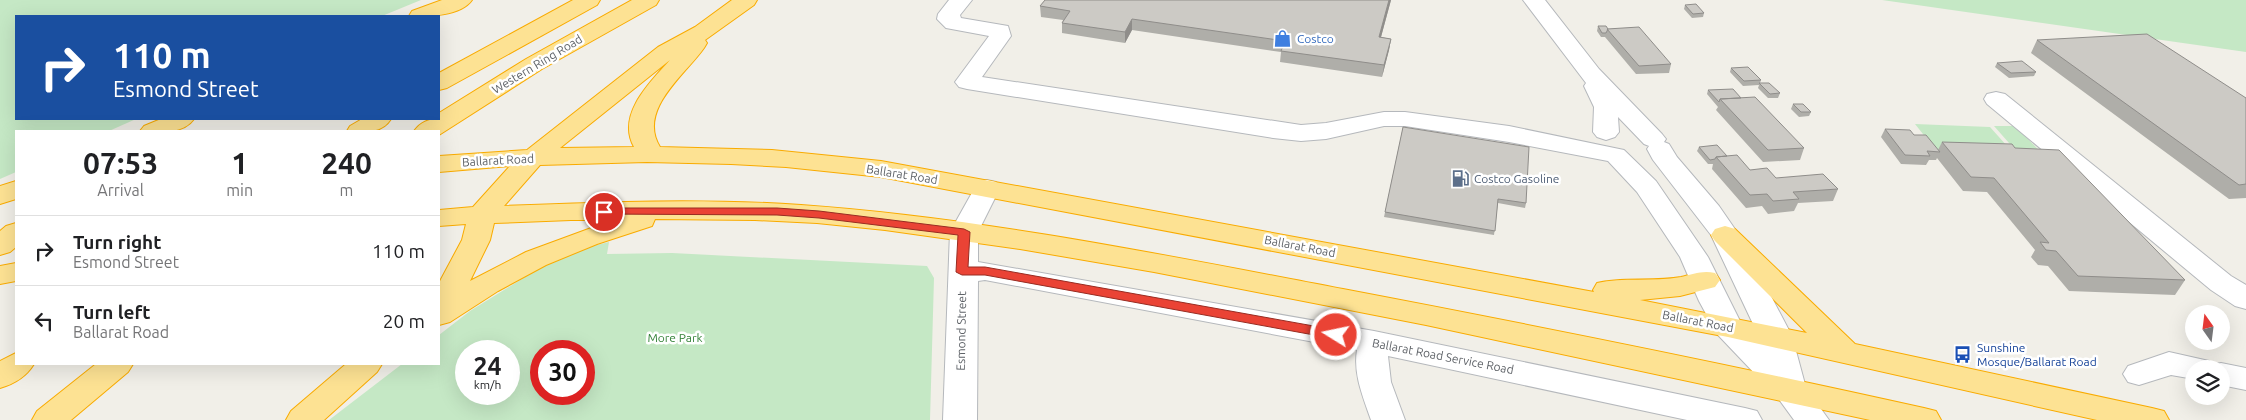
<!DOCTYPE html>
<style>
:root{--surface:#fff;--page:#f2f2f2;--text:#202124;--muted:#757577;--line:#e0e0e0}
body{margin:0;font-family:Ubuntu,sans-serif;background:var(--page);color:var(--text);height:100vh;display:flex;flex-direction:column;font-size:19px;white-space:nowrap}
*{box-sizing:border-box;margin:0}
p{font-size:16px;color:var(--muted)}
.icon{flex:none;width:28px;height:28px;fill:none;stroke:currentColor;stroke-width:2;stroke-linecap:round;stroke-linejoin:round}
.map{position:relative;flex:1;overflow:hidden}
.drawer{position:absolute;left:15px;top:130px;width:425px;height:235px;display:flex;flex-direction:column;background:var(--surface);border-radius:0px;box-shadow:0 5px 20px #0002}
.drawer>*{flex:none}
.guide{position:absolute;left:15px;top:15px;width:425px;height:105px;border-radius:0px;box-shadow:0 5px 20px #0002;background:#1a4fa0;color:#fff;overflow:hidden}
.needle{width:32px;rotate:346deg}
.buttons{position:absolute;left:2185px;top:305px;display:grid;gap:10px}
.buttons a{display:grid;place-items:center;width:45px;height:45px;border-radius:50%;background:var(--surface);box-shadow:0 5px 20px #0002;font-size:25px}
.speed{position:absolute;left:455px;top:340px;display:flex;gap:10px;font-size:25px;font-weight:700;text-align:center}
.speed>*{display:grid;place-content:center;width:65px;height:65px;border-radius:50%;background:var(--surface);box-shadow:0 5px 20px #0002;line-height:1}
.speed small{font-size:12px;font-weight:400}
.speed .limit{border:8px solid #d22;background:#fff;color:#111}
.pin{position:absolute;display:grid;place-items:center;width:42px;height:42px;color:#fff;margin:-21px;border:2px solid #fff;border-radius:50%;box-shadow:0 1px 5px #0007}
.me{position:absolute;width:55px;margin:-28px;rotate:280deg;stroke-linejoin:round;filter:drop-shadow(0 0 4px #0008)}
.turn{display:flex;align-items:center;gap:18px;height:105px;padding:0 15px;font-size:22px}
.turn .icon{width:65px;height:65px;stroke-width:2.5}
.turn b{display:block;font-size:35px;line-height:42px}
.eta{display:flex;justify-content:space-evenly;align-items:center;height:85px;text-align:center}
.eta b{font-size:30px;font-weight:700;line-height:35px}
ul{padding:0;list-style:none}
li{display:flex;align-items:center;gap:15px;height:70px;padding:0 15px;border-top:1px solid var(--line)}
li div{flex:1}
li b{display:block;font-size:19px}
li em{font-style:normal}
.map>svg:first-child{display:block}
.green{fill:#c5e8c5;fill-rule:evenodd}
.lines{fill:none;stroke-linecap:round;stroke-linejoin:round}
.minor-casing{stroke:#b5b8bc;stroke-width:2}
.highway-casing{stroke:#f9ab00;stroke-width:2}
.minor{fill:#fff;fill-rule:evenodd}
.highway{fill:#fde293;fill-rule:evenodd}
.wall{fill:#afaea9}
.shaded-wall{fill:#8f8d8a}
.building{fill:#cccac5;stroke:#8f8d8a}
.route{fill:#ea4335;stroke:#982c22}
.labels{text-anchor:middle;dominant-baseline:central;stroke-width:5;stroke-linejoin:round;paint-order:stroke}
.shop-label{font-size:12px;fill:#366cbe;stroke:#fff;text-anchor:start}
.street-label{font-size:12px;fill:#5f6368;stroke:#fff}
.service-label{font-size:12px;fill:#4e5e75;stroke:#fff;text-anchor:start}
.park-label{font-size:12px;fill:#348238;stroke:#fff}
.transit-label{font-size:12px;fill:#164399;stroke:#fff;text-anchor:start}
</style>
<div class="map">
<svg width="2246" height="420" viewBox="0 0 2246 420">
<rect width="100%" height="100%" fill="#f1efe8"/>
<path class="green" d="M0 0H421L382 16H16V119H136L109 131H16V172L0 179Z
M1882 0H2246V52Z
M1915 124 1990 127 2016 156 1938 153Z
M1994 126H2016L2048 160H2024Z
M609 242 607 254 672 253 927 266 934 278 930 420H329L402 364H439V335L470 311 556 258 580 249ZM466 351H509V394H466ZM541 351H584V394H541Z"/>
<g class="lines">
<defs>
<path id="minor" d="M949 0H972L960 15 961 18 1008 26 1011 36 982 77 1301 125 1326 123 1384 112H1405L1509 126 1624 150 1656 181 1708 257 1740 321 1762 343 1711 235 1653 160 1647 149 1649 146 1644 144 1618 117 1619 132 1615 137 1606 140 1597 137 1593 132 1594 107 1584 86 1586 83 1523 0H1545L1599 69 1662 134 1666 139 1664 142 1669 144 1677 157 1719 206 1739 235 1792 336 1806 388 1829 420H1794L1778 398 1717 334 1699 301 1680 257 1637 192 1608 161 1509 142 1405 126H1384L1326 139 1301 141 1273 138 967 89 959 87 955 82 989 36 946 28 937 19 938 14Z
M1996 92 2005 94 2231 276 2246 285V309L2235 306 2211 290 1987 104 1984 99 1987 94Z
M987 180 996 182 1000 188 978 232V262L1374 331 1745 408 1757 411 1762 420H1687L1388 356 1391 382 1405 420H1371C1363 397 1353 374 1357 350L985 280 978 281 977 420H943L950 232 978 182Z
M2169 352 2209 361 2212 365 2221 363 2246 368V390L2221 385V369H2194V379L2171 375 2139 385 2128 382 2123 374 2128 366Z"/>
<path id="highway" d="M442 0H472C461 16 427 17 409 16L412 11Z
M573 0H600L597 5 447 88 439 90V73Z
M632 0H659L656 5 542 69 439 135V131H414C421 122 428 119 439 119V113L526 59Z
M732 0H757L754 5 705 40 707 43 704 48C685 75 637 110 660 147L772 150 881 161 1594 292 1593 290 1597 283C1622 277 1653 282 1681 277 1693 274 1703 270 1715 273L1720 280 1715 287 1680 296 1640 300 1807 333 1715 241 1711 235 1715 229 1725 226 1735 229 1855 344 2152 408 2164 411 2169 420H2097L1728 337 881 177 786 167 731 164 647 162 540 165 504 206C602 202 703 198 801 205 983 218 1164 255 1343 289 1537 326 1731 365 1924 408L1936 411 1941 420H1870L1426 325 1154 272 1020 249 885 230 817 223 755 220 655 219 652 226 597 244 546 265 498 291 450 322 439 325V283L462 240 466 224 439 226V210L473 207 510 166 439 172V156L527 150 658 47 695 27ZM670 60C650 82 616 115 634 147L560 148ZM571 220H613L526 252 470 281 490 240 494 223Z
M161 119H194C183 135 157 132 140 131L144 126Z
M362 119H391C381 135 363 131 347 131L350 126Z
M16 181V199L0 204V186Z
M16 223V247L10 252 0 255V231L6 226Z
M16 263V281L0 284V266Z
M16 353V364H34C26 377 14 384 0 388V361Z
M96 364H133L128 372 71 420H32L37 411Z
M346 364H382L377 372 324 420H286L291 411Z"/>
</defs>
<use href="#minor" class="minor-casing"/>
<use href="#highway" class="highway-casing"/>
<use href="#minor" class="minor"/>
<use href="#highway" class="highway"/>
</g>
<path class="wall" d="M1045 0H1391L1381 37 1391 39 1389 50 1382 77 1280 62 1281 52 1132 30 1125 43 1062 33V23L1063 20 1041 17 1040 6Z
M1685 5 1704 13 1703 17 1692 18 1684 9Z
M1598 26 1608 29 1671 64 1669 73 1636 74 1605 37H1601L1597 31Z
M2037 40 2246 98V198L2229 199 2031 53Z
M1997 63 2036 72 2034 76 2009 78 1995 67Z
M1731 68 1761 80 1760 83 1780 93 1778 98H1768L1758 88 1759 85 1743 86 1730 72Z
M1708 90 1741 98 1804 148 1800 160 1763 162 1716 110 1718 107 1707 94Z
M1793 104 1811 112 1809 116 1799 117 1791 109Z
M1403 127 1526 203 1525 208 1498 203 1494 235 1384 217Z
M1885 129 1914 135 1938 150 1942 142 2015 148 2185 280 2175 295 2069 291 2048 266 2038 265 2031 257 2035 250 1987 192 1963 191 1937 158 1936 160H1929L1926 165 1901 164 1881 137Z
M1699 147 1727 156 1750 170 1776 178 1838 189 1833 201 1798 203 1794 211 1768 214 1762 206 1746 208 1712 169 1713 164H1708L1697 151Z"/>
<path class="shaded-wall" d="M1389 0H1391L1378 48 1379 37Z
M1132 19V30L1125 43V32Z
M1391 39 1389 50 1382 77 1384 65Z"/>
<path class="building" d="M1045 0H1389L1379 37 1391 39 1384 65 1281 51 1285 41 1132 19 1125 32 1062 23 1070 11 1040 6Z
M1696 4 1704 13 1693 14 1685 5Z
M1598 26H1606L1608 29 1606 33H1602Z
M1639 27 1671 64 1639 66 1607 29Z
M2147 34 2246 98V184L2239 185 2037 40Z
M2022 61 2036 72 2011 73 1997 63Z
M1748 67 1761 80 1744 81 1731 68Z
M1759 83H1769L1780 93 1770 94Z
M1733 89 1741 98 1720 99 1719 102 1708 90Z
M1755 97 1804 148 1768 150 1720 99Z
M1793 104H1803L1811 112H1801Z
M1403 127 1529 147 1526 203 1498 199 1495 231 1385 212Z
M1885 129 1910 130 1914 135H1926L1940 152 1927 151 1930 156 1905 155Z
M1942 142 2012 144 2015 148 2059 150 2185 280 2078 276 2056 251 2046 250 2040 242 2049 243 1994 178 1971 177Z
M1717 145 1727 156 1716 157 1715 159 1710 160 1699 147Z
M1737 155 1750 170 1767 168 1776 178 1823 174 1838 189 1793 192 1799 199 1773 201 1767 194 1750 195 1716 157Z"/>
<path class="route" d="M604 208H777L819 211 964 229 970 232 968 267H985L1336 330 1342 335 1336 339 985 275H962L956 272 958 235 819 218 777 215 599 214 598 212 599 209Z"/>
<defs>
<symbol id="shop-bare" viewBox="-9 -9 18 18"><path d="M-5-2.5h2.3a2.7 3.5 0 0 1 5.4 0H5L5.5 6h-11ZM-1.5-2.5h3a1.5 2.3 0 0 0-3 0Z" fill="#3f7fe0" stroke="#fff" stroke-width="2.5" paint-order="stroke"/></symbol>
<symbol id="fuel-bare" viewBox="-9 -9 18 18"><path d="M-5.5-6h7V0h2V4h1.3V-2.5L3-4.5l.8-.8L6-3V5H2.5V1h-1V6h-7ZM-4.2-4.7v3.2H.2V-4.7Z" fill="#5c6f8a" stroke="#fff" stroke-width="2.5" paint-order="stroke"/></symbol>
<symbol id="bus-bare" viewBox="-9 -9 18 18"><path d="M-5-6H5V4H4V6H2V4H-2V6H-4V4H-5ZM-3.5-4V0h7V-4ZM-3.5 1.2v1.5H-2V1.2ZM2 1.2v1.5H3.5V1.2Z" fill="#1a4fb4" stroke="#fff" stroke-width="2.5" paint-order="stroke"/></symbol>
</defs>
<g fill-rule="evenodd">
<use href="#shop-bare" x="1270" y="26" width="25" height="25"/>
<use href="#fuel-bare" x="1448" y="166" width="25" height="25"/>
<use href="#bus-bare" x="1950" y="342" width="25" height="25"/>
</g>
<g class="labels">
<g class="shop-label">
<text x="1297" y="38">Costco</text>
</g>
<g class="street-label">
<text transform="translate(537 64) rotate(-31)">Western Ring Road</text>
<text transform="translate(498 160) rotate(-3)">Ballarat Road</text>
<text transform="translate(902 174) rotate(9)">Ballarat Road</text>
<text transform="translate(1300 246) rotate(11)">Ballarat Road</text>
<text transform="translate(1698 321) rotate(11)">Ballarat Road</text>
<text transform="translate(961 331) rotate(-89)">Esmond Street</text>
<text transform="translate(1443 356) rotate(11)">Ballarat Road Service Road</text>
</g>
<g class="service-label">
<text x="1474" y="178">Costco Gasoline</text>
</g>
<g class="park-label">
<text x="675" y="337">More Park</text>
</g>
<g class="transit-label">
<text x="1977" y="347">Sunshine<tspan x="1977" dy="14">Mosque/Ballarat Road</tspan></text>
</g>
</g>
</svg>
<div class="buttons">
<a><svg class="needle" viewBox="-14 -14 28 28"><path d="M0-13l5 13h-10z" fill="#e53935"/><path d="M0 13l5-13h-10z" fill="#757577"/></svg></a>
<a><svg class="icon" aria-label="layers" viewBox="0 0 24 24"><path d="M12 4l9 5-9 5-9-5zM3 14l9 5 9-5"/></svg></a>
</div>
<div class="speed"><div>24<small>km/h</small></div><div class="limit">30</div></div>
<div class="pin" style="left:604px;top:212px;background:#d93025"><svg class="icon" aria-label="arrive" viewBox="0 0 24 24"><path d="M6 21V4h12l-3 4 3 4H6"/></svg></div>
<svg class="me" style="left:1336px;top:335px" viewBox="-20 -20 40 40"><circle r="17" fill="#ea4335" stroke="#fff" stroke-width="3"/><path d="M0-11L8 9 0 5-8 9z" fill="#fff"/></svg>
<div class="guide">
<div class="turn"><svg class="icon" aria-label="right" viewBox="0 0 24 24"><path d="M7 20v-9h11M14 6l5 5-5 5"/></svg><div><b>110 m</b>Esmond Street</div></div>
</div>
<section class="drawer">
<div class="eta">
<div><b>07:53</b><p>Arrival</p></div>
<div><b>1</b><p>min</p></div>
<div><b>240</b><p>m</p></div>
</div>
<ul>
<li><svg class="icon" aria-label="right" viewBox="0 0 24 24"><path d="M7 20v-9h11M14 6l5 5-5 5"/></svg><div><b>Turn right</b><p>Esmond Street</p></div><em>110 m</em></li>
<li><svg class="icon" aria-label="left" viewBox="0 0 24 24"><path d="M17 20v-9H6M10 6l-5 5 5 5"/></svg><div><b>Turn left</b><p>Ballarat Road</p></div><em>20 m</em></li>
</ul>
</section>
</div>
